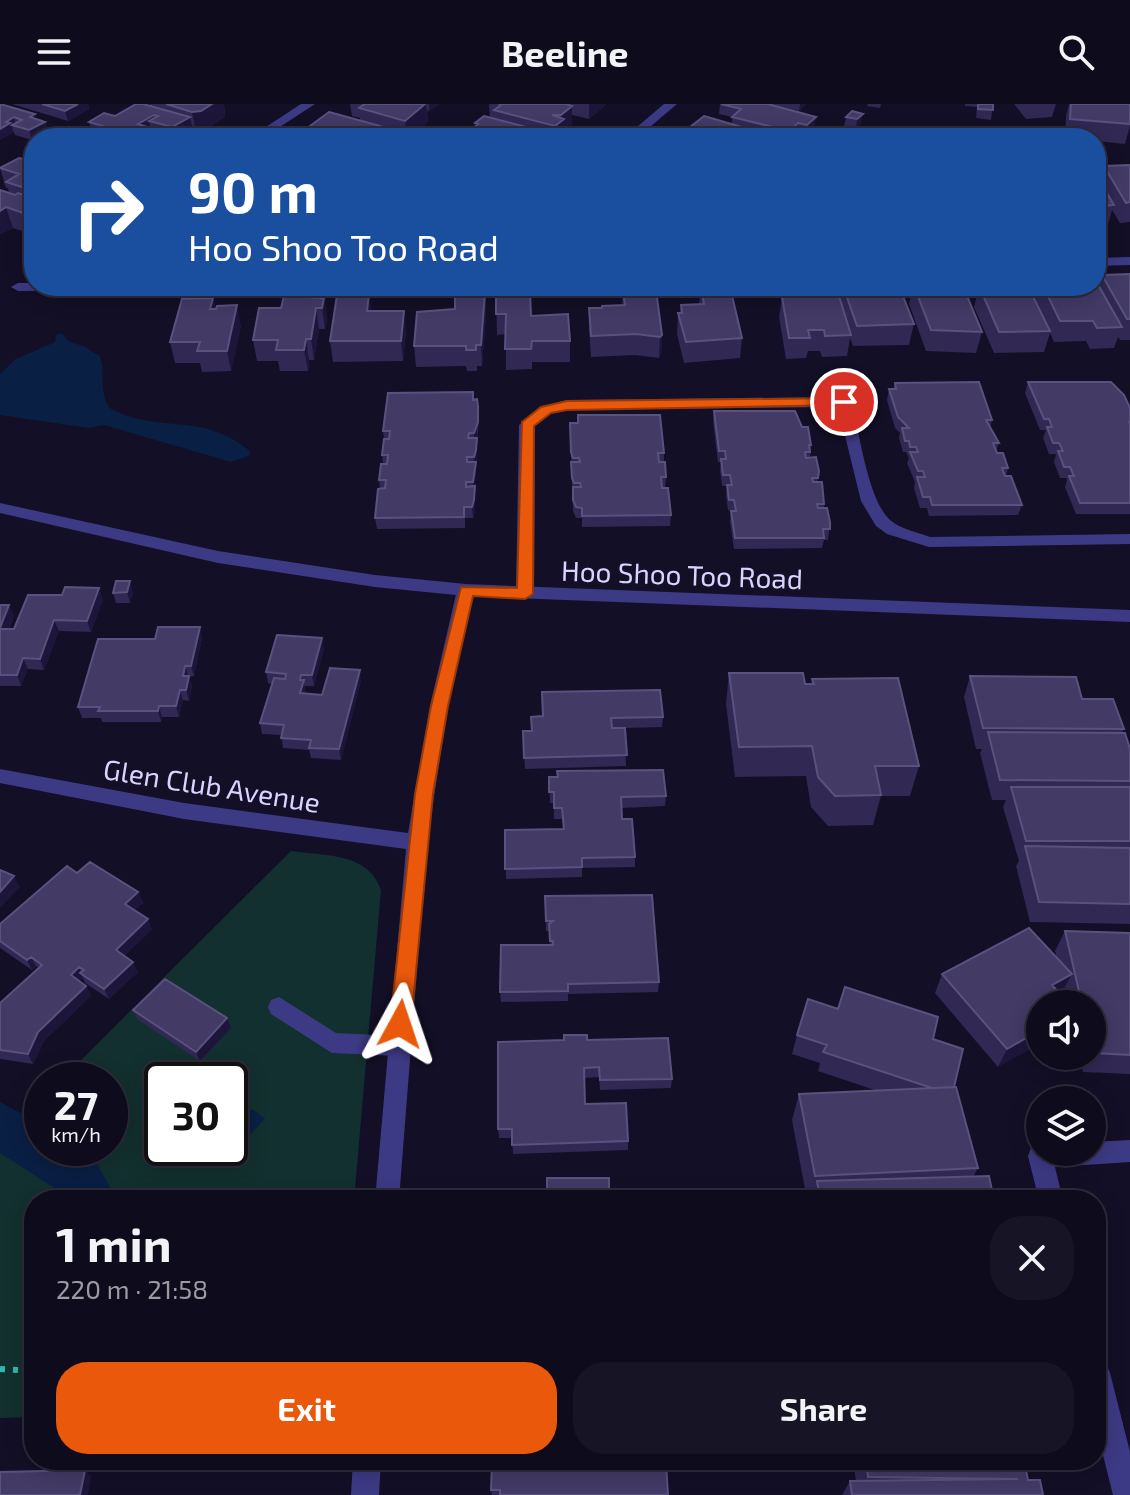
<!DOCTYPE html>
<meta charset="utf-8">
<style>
:root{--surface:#0e0b1c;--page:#171425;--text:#f1f3f6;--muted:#9b9ba3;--line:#2e2b3b;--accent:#ea580c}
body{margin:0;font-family:"Exo 2",sans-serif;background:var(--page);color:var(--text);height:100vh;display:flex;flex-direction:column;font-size:30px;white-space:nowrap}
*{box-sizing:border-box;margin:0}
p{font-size:26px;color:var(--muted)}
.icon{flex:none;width:44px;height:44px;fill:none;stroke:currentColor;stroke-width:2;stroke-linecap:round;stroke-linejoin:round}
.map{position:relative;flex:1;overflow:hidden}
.details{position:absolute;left:24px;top:1086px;width:1082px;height:280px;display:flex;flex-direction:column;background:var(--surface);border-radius:32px;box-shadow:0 4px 20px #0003,0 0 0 2px var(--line)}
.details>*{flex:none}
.top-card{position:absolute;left:24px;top:24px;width:1082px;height:168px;border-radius:32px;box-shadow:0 4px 20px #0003,0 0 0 2px var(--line);background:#1a4fa0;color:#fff;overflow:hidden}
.tools{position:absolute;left:1026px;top:886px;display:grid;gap:16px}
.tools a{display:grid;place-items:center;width:80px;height:80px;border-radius:50%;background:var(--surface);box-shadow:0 4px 20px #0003,0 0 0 2px var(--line);font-size:40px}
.speed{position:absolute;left:24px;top:958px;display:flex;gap:16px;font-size:40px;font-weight:700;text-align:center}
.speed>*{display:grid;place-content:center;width:104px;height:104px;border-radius:50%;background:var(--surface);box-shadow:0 4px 20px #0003,0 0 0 2px var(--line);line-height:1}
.speed small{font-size:20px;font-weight:400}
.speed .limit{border:4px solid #111;border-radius:12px;background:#fff;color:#111}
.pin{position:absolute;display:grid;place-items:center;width:68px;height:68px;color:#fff;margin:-34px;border:4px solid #fff;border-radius:50%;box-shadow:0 2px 8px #0007}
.me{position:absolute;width:88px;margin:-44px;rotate:5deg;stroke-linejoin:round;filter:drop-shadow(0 0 6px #0008)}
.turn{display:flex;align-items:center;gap:28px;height:168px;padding:0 32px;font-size:36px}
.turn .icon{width:104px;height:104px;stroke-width:2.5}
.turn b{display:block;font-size:56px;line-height:68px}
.round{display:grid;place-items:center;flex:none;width:84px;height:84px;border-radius:32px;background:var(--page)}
.overview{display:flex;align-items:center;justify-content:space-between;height:136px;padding:0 32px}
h1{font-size:48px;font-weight:700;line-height:60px}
.cta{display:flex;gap:16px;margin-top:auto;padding:16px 32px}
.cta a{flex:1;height:92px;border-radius:32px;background:var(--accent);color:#fff;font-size:32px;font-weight:700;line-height:92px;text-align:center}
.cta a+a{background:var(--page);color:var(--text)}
header{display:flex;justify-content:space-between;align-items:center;height:104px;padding:0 32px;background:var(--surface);font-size:36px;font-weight:700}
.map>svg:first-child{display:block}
.green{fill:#12302f;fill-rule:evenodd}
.water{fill:#0a1f44}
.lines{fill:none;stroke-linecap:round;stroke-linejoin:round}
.canal{fill:#0a1f44;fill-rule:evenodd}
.path{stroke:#2fb8b0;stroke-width:6;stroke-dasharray:5 8;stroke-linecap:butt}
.service{fill:#3d3a85;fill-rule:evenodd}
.minor{fill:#3d3a85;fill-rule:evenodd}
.tertiary{fill:#3d3a85;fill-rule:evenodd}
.wall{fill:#312854;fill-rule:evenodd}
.shaded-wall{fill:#1d163a}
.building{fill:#433a66;stroke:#5a527e;stroke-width:2}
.route{fill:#ea580c;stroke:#983908;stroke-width:2}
.labels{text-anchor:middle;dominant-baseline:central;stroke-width:8;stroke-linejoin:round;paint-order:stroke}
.street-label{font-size:28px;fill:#d9d4ff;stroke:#130f26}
</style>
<header><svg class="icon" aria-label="menu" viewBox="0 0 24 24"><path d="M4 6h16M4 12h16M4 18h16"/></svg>Beeline<svg class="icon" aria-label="search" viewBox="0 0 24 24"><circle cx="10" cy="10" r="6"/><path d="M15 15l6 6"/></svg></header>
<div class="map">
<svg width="1130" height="1391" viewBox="0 0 1130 1391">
<rect width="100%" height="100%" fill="#130f26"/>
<path class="green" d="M291 747C324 752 368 748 381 786L354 1096H34V1313L0 1314V1037L42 995V1044H110V976H61ZM162 976H230V1044H162Z"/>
<path class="water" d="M62 229 68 237 83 242 100 252C106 271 98 287 110 304 157 331 202 306 251 348L249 352 231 358 104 321 89 324 0 311V270L16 255 55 238 56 231Z
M230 1001 245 1011 252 1005 265 1015 231 1050 218 1053 205 1044H230Z"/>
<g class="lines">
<path class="canal" d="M0 998 42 1020V1044H81L92 1051 117 1096H62L56 1085 0 1049Z"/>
<path class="path" d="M0 1265 34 1267"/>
<path class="service" d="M279 893 336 929 398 932 406 935 410 942 406 949 398 952 332 949 271 910 268 903 271 896Z"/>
<path class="minor" d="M301 0H315L263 34H249Z
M664 0H677L637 34H624Z
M1130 153V161L1096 162V154Z
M34 179V182H228L221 186 18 187 11 183 18 179Z
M844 293 852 298C859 328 868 396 890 416 900 425 917 428 930 433L1130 430V440L929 443 887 430 876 422 861 397 838 303 567 306 551 309 535 322 534 490 525 496 516 490 519 321 541 303 567 296Z
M466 480 475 486 448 602 427 738 399 1096H375L406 745 184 715 0 679V665L184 699 408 729 430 602 457 486Z
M1130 1036V1058L1055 1063 1063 1096H1039L1028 1052 1031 1044 1040 1041V1048H1092V1038Z
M1096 1255 1106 1259 1110 1269 1130 1348V1391H1113L1096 1323Z
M353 1356H381L379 1391H351Z"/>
<path class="tertiary" d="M0 399 218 447 375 471 466 480 1130 506V518L466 492 375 483 218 459 0 409Z"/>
</g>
<path class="wall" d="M0 0 45 18 48 27 34 34 32 36 15 31Z
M12 0H88L89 5 68 17Z
M150 0H224L225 13 205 26H193L194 32 191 34H93L89 18 150 2Z
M350 0H440L429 7 427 6 428 18 410 34H399L385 30V34H304L303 27 360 16V14L352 12Z
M489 0H607L589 15 572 11V21L564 28V34H464V32L475 23V19L490 14Z
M720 0 816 13 814 22 805 31 796 29 791 34 690 33V23L732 20V13L719 10Z
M771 0H806L799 7Z
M868 0H881L880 4 867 2Z
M965 0H993L991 16 976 14 977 3 965 2Z
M1014 0H1056L1052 13 1026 15Z
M1069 0H1130V22L1125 40 1096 37V34H1065L1066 12Z
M852 7 861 19 856 25 844 23 846 13Z
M34 58V129L32 130 13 124 0 130V86L9 89 8 84H6L0 64Z
M1130 61V118L1120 119 1112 106 1108 121 1096 122V71L1100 77 1104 62Z
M1130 170V236H1120L1118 233 1114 244 1090 245 1086 237 1054 238 1050 229 1044 248 994 249 974 203 979 182 1035 196 1039 182H1099L1102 171Z
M802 182 841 196 843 182 914 220 909 241 853 242 850 234 847 252 822 253 820 247H808L806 254 786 255 779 213 782 193 801 192Z
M913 182H963L982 228 976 249 926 247 909 200Z
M701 183 742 234 740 254 684 259 677 230 678 209H680L681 201H699Z
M623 186 662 231 661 251 659 254 635 251 591 253 589 225V204L622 202Z
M496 188 531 212 570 237V258H532V265L506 266V230L497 231Z
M485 189 486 210 482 262H477V267H467L466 262 416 263 414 242 455 205Z
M369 190 371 207 406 228 403 257 333 258 330 237Z
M213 194 216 205 241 222 231 267 202 268 200 259H175L170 238Z
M324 194 327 215 325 225H319L314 256H309L308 267H280L278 257H257L253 236 281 204Z
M1028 278 1130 304V410H1076L1065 383 1067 376 1066 374H1060L1054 358 1056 350H1049L1043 334 1046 326H1040L1025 289Z
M895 279 992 316 990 324 999 339 996 347 1008 364 1006 372 1022 401 1018 411 929 412 927 404H920L914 384 915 378 907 359 909 354 906 348H903L899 334 900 329 895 324 887 296 889 285H893Z
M474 296 479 313 478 328 477 335 476 369 474 382 475 407 473 414H465V424L377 425 375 414 380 385 379 376 383 360 382 351 384 335 383 327Z
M714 307 802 323 811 341 810 353 819 367 817 378 824 400V404L830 418 828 436H824L822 444 734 445 730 418 731 407H733L728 406 726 392 727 382H722L720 366 721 358H718L713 318Z
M570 330 664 349V358L666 373 665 384 671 411 670 422 582 423V414H576L573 407Z
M133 488 130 499H116L113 489Z
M103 495 91 528 59 527 44 566 28 565 21 582H0V501L14 512 9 525H14Z
M202 534 194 572 189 573 192 582 189 597 183 596 179 613H162L161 618H102L101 614H82L78 603 155 535Z
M324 545 314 582H305V590L322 591 361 576 341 656 311 654 309 646 283 644 281 631 262 630 260 619 272 580 268 579 266 568Z
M729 569 805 580H811L812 575 919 662 910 692H881L873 721 828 722 811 703 806 672 735 673 726 600Z
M970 572 1082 595 1124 625 1122 629 1130 645V820L1030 818 1016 762 1019 757 1003 703 1006 696H992L980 649 982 645H976L964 593Z
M543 612 663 613 662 623 625 624 626 662 525 665 523 627H531Z
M549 673 666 692 665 702 622 704V715L635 753V763L582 764V773L506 775 505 726 563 725 562 715H554V699H550Z
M77 769 138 788 143 799 134 806 152 825 124 852 138 868 109 895 85 879 83 874 79 877 86 882 91 892 44 937 33 960 0 955V899L39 864 36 862 32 866 0 844V820Z
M545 792 659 878 658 888 568 890V897L501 898 500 888 550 841 549 827H546Z
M1065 827 1130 829V970L1083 968 1079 952H1092V900H1040L998 963 935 889 942 870 1057 854 1055 847ZM1064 885 1067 898 1060 890Z
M133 906 231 924 200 957 138 916Z
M797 931 933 935 954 983 978 1064 973 1073 994 1096H807L792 1016 799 990 878 987 818 967 820 959 792 950Z
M587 936 672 975 671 984 600 986 599 973 584 974 585 1000 628 1037V1046L513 1050 512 1034H499L498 1025Z
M853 1356H1024L1028 1376 1043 1391H842L850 1377H856Z
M620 1359 668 1391H492L491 1386Z"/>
<path class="shaded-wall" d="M78 0H88L89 5 68 17 65 7Z
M212 0H224L225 13 205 26 196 27 192 8Z
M425 0H426L428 18 410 34H407L405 17Z
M429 0H440L429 7Z
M589 0H607L589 15Z
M800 0H806L799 7Z
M572 2V21L564 28V34H555V22L561 17V11Z
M863 10 861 19 856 25 857 15Z
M154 11 156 19 149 17 151 26 153 25 155 34H139L138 20Z
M14 13 16 22 12 21 13 29 0 36V25L6 18Z
M190 13 194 32 191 34H174L172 23Z
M816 13 814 22 805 31 807 21Z
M45 18 48 27 34 34 32 36 29 26Z
M798 19 796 29 791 34H789V27Z
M384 23 385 34H375L374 29Z
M371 28V34H362Z
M6 103 13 124 0 130V107Z
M34 106V129L32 130 26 110Z
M485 189 486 210 482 262 481 241Z
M369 190 372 211 367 207Z
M213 194 218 215 210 205Z
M324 194 327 215 325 225 322 204Z
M237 201 241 222 231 267 227 247Z
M316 204 319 225 314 256 311 235Z
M404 207 406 228 403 257 401 237Z
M662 231 661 251 659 254 660 233Z
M306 235 309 256 308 267 304 246Z
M478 302 476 369 473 389 474 329Z
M475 382V407L473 414 472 403Z
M130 477 133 488 130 499 127 488Z
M99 484 103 495 91 528 87 517Z
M9 501 14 512 4 535 0 524Z
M54 516 59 527 44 566 40 555Z
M200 523 202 534 194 572 191 562Z
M322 534 324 545 314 582 312 571Z
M23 554 28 565 21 582 17 571Z
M185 562 192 582 189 597 183 572Z
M360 566 361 576 341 656 339 645Z
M301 571 306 587 302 600 300 589V576Z
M180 586 183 596 179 613 176 602Z
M159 602 162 613 161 618 158 607Z
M14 772 20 783 0 804V788Z
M138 788 143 799 129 810 125 800Z
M148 815 152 825 120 856 116 846Z
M31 853 36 862 32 866 27 856Z
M133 858 138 868 109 895 104 885Z
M79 863 82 870 80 869 83 874 76 881 71 871Z
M1072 870 1062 889 1042 900 1052 881Z
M86 882 91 892 44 937 33 960 28 950 38 928Z
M227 914 231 924 200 957 196 948Z
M1040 926V940L998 963 1007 945Z
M85 1366 91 1372 88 1391H80Z"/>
<path class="building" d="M0 0 35 10 30 13 45 18 29 26 12 21 22 16 14 13 6 18 10 19 0 25Z
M42 0H78L65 7Z
M136 0H143L190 13 172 23 149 17 158 12 154 11 138 20 153 25 139 33 89 18 104 9 115 12Z
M166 0H212L201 7 192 8Z
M365 0H425L405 17 359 4Z
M499 0H566L572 2 561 11H552L564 15 555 22 494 6 501 1Z
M721 0H768L816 13 807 21 798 19 789 27 732 13 741 5Z
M978 0H993V6L978 5Z
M1071 0H1130V20L1070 15Z
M852 7 863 10 857 15 846 13Z
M329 8 384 23 374 29 371 28 362 34H328L303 27Z
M484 12 545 28 537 34 522 32 519 34H469L464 32 478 20 475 19Z
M704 12 779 34H719L722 31 690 23Z
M19 54 34 58V87L6 78 19 70 0 64Z
M1130 61V98L1126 99 1104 62Z
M1096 71 1114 101 1096 103Z
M0 86 15 91 18 89 34 94V106L26 110 6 103 0 107Z
M1130 170V215H1127L1102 171Z
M1096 177 1122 223 1097 224 1093 217H1060L1043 182H1096Z
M802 182H836L851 231 825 232 824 226H808L810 234H789L782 193 805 192Z
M843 182H899L914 220 857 222Z
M914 182H963L982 228 931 226Z
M979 182H1028L1050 227 999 228Z
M701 183H730L742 234 686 238 678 209H682L681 201 704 200Z
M623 186H656L662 231 660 233 636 230 591 232 589 204H602V202L625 201Z
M530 187 531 212 568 210 570 237H532L531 245H505L506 210H496V188Z
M485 189 481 241H476V246H466V242H414L417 208 455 205V190Z
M369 190 367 207H404L401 237H330L337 191Z
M284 192 324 194 322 204H316L311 235H306L304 246H276L278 236H253L259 204H281Z
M213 194 210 205H216L217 202 237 201 227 247H197L200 238H170L182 195Z
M979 278 992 316H986L999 339H993L997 349H1003L1008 364H1002L1005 372H1011L1022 401H932L930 393H923L917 373H925L923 367H918L910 348H918L916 343H910L909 337H905L902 324H909L898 313 889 285H896L895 279Z
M1028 278H1111L1124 291 1130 304V318H1129L1130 320V399H1080L1069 372H1074L1070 363H1064L1058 347H1063L1059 339H1053L1047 323H1052L1049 315H1044Z
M473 288V296L477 295 478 302V318L474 329H469L468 334H477L476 346 474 353H467V358H476L473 378H466V383L475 382 474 396 472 403H464V413L375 414 378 385 385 384 386 376H379L381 360H387L388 351H382L384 335H389L390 327H383L388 289Z
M714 307H795L802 323H808L811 341H809L810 348H805L806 354 816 353 819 367 818 374H812L813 378H822L824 400H817L818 404H827L830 418V425H823L824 434H735L731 407H736L734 396H729L727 381H732L730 371H723L721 355H726L725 347H719Z
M578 311H660L664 349H658L659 358H665L666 373H661L662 384H668L671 411 582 412V404L576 403 573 396V383H581L580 379H574L572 374 571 358H580L579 354H573L571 348 570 319H578Z
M116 477H130L127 488 113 489Z
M65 483 99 484 87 517 54 516 40 555 23 554 17 571H0V525H14L28 491H62Z
M0 501H9L0 524Z
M158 523H200L191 562H185L183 572H189L186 586H180L176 602H159L158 607H98L100 603H78L98 535H155Z
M277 531 322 534 312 571H301L300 576H304L300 589 322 591 330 564 360 566 339 645 309 644 311 636 281 634 284 621 260 619 274 574 285 575 286 570 266 568Z
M729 569H803L805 580H814L812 575 898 574 919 662H875L881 691 835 692 818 673 812 642 739 643Z
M970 572 1076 573 1082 595H1113L1124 625 983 624Z
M660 586 663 613 611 614 612 624H625L627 651 524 654 523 627H532L531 613 543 612 542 588Z
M988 628 1125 629 1130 645V677L1000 676Z
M663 666 666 692 621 693 622 715H632L635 753 582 754V763L505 765V726L564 725 562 704H554V688H549V673H558L557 667Z
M1011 683H1130V737H1026Z
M1025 742 1130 744V800L1039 798Z
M90 758 138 788 125 800 148 815 116 846 133 858 104 885 80 869 84 866 79 863 71 871 86 882 38 928 28 950 0 946V899L42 861 31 853 27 856 0 837V820L67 762 77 769Z
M0 766 14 772 0 788Z
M652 791 659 878 568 880V887L500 888 501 841H553V837H550L549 820 553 817H546L545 792Z
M1029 824 1072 870 1052 881 1069 900H1040V926L1007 945 942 870Z
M1065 827 1130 829V951L1094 949 1092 941V900H1082Z
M165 875 227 914 196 948 133 906Z
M845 883 938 913 933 935 963 945 954 983 932 984 823 948 827 941 797 931 808 895 838 905Z
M564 931H587V936L668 934 672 975 600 976 599 963 584 964 585 1000 626 999 628 1037 512 1041V1025H498V938L564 936Z
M956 983 978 1064 815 1072 799 990Z
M989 1072 994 1096H820L817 1077Z
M547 1074H609V1093L730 1092V1096H507L547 1094Z
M492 1356H620V1359H666L668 1391H500V1386H491Z
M866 1356H1024L1028 1376H1040L1043 1391H852L850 1377 1018 1375 868 1373Z
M85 1366 80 1391H0V1368Z"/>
<path class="route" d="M844 294 849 295V301L567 306 551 309 534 322 533 490 525 495 473 492 448 602 433 690 411 920 408 927 400 929 393 927 390 920 415 690 431 602 461 483 517 484 522 318 541 303 567 297Z"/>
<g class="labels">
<g class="street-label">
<text transform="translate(682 470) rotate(2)">Hoo Shoo Too Road</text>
<text transform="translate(212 681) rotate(9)">Glen Club Avenue</text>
</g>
</g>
</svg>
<div class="tools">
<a><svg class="icon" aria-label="sound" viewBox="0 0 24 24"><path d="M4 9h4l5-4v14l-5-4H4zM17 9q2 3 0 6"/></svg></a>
<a><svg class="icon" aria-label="layers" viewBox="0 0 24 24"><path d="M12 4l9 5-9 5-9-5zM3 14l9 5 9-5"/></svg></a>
</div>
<div class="speed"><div>27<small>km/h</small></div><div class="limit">30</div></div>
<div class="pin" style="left:844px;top:298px;background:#d93025"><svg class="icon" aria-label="arrive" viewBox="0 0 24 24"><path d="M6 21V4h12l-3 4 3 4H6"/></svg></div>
<svg class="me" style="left:400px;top:920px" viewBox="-20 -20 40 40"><path d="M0-17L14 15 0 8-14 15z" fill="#ea580c" stroke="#fff" stroke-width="4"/></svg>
<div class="top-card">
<div class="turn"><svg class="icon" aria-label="right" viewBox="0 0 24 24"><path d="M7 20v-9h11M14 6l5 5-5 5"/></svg><div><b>90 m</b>Hoo Shoo Too Road</div></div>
</div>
<section class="details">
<div class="overview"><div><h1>1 min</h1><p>220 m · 21:58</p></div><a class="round"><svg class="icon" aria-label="close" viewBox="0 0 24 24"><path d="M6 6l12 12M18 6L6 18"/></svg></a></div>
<div class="cta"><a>Exit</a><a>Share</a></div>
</section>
</div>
